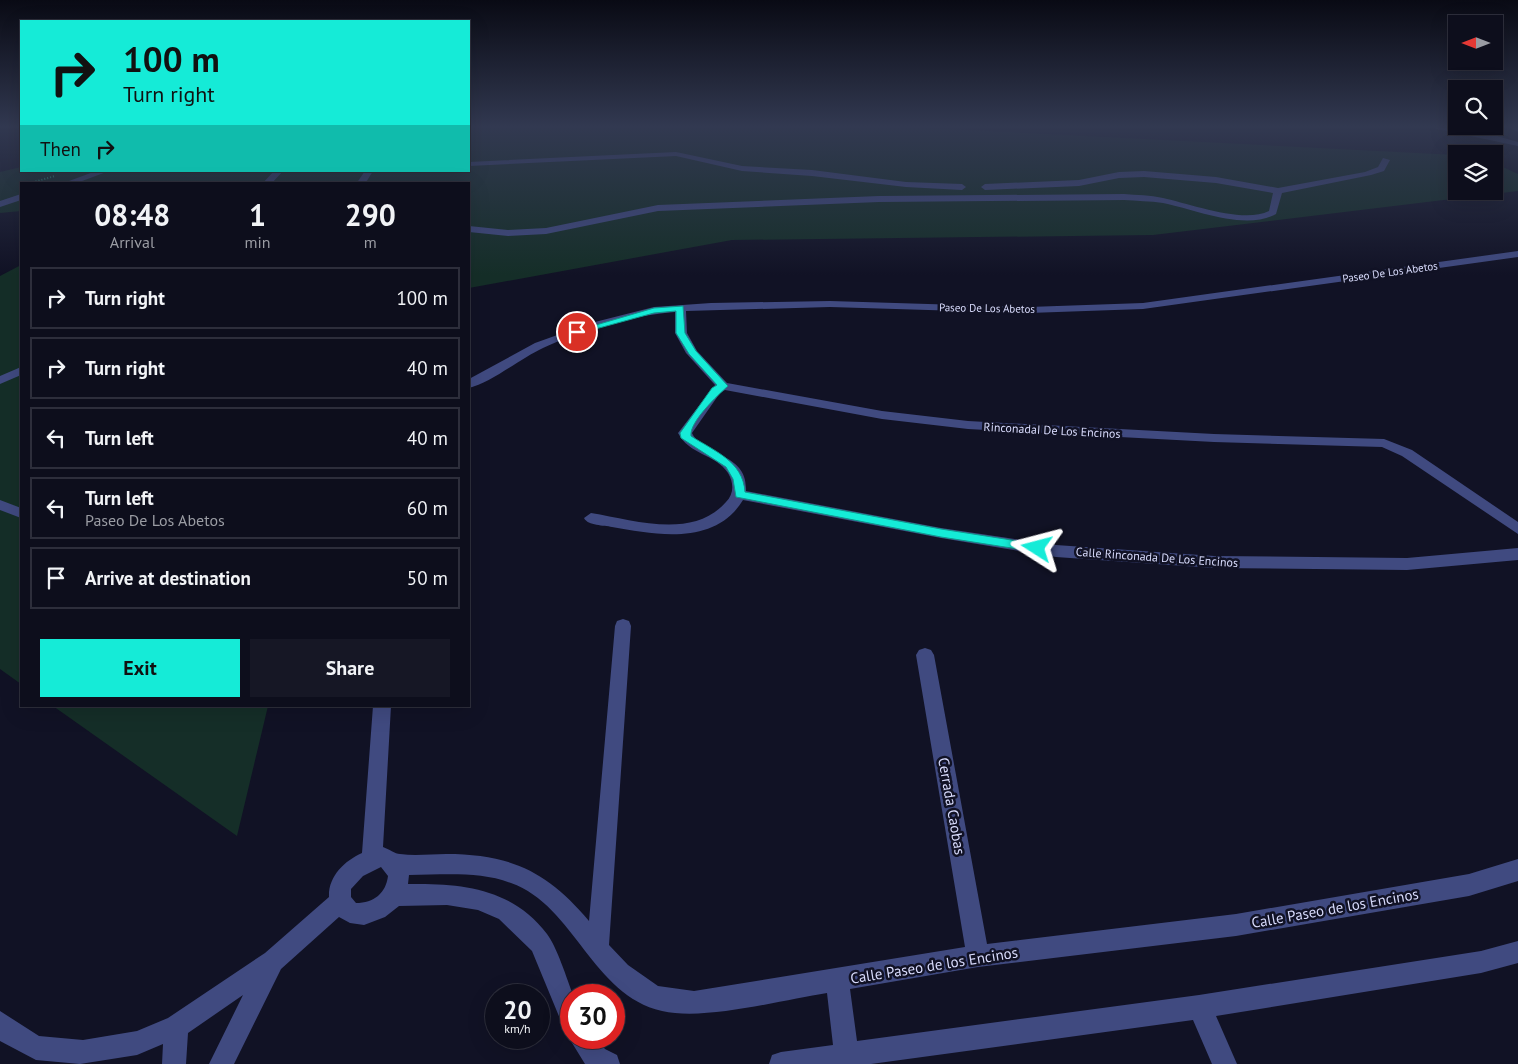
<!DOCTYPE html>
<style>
:root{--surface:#0d0e1c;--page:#161725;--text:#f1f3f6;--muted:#9a9ca3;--line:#2d2e3b;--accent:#15ebd7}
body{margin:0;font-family:"PT Sans",sans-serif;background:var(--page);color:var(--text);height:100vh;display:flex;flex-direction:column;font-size:19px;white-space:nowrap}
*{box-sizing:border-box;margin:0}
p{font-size:16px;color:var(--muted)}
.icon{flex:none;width:28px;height:28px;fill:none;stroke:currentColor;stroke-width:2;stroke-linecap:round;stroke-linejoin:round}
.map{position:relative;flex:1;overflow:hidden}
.side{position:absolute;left:20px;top:182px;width:450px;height:525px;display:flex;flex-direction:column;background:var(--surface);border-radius:0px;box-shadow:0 5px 20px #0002,0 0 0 1px var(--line)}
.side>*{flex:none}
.top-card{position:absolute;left:20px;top:20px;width:450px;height:152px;border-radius:0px;box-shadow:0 5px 20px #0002,0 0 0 1px var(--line);background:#15ebd7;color:#111;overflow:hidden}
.needle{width:32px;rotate:270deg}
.fabs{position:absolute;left:1448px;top:15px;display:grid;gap:10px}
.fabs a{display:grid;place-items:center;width:55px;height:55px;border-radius:0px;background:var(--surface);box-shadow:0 5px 20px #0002,0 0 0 1px var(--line);font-size:25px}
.speed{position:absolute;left:485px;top:984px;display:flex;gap:10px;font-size:25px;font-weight:700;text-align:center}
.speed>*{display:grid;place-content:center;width:65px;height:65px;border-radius:50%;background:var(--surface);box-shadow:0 5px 20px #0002,0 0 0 1px var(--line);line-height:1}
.speed small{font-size:12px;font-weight:400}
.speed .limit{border:8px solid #d22;background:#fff;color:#111}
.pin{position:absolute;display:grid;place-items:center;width:42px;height:42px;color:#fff;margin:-21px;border:2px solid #fff;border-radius:50%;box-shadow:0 1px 5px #0007}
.me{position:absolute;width:55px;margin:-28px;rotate:279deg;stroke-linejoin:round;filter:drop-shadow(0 0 4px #0008)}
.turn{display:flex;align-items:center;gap:18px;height:105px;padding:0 20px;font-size:22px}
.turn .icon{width:65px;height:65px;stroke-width:2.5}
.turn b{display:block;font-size:35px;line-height:42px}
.then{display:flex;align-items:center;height:48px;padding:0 20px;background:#0003;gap:10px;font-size:19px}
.eta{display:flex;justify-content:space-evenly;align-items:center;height:85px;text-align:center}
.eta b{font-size:30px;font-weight:700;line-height:35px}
.action{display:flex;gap:10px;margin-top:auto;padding:10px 20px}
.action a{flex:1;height:58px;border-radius:0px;background:var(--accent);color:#111;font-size:20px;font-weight:700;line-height:58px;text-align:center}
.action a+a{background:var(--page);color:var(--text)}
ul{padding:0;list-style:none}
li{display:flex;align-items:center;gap:15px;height:62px;margin:0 10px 8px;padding:0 10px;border:2px solid var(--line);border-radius:0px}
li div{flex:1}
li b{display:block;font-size:19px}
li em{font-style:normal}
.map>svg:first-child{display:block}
.green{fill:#152e28}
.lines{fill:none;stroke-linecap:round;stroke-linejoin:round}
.path{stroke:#3aae90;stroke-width:2;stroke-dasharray:1 2;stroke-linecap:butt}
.minor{fill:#404a80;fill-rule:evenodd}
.route{fill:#15ebd7;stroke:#0e998c}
.labels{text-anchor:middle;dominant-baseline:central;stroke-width:5;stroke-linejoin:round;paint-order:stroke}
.far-street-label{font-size:11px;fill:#d8dbfc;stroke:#111225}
.street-label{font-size:12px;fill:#d8dbfc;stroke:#111225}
.near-street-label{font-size:15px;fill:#d8dbfc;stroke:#111225}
</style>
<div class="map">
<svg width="1518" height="1064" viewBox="0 0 1518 1064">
<rect width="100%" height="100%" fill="#111225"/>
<path class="green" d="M469 126H889L1456 155V191H1494V163L1518 174V191L1153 235 732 240 469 288V184H21V211L0 213V172L21 167V171H469Z
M21 265V684L0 669V276Z
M53 706H268L237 836Z"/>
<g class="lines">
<path class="path" d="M27 184 55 176"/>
<path class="minor" d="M1423 126C1453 122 1489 134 1518 142V146Z
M1506 126 1518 127V132Z
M676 152 742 166 812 170 906 182 962 184 966 187 962 190 906 187 812 176 742 171 676 156 469 166V162Z
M1383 158 1390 160 1384 171 1371 175 1282 193 1276 214C1245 231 1197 210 1163 203 1150 201 1137 201 1124 200L879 202 658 211 546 234 508 236 469 232V226L508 230 546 228 658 205 879 196 1124 194C1137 195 1150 195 1163 198 1191 204 1243 224 1269 211L1273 193 1216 183 1144 177 1119 178 1079 186 985 190 981 187 985 184 1079 180 1119 172 1144 171 1216 177 1278 188 1365 172 1378 167Z
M96 171H109L74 184H61Z
M274 171H283L271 184H262Z
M365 171H373L365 184H356Z
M21 194V200L0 207V201Z
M1518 251V257L1143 309 1029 313 830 307 686 311 687 333 697 351 727 383 882 411 968 421 1214 434 1384 439 1412 450 1518 522V534L1402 456 1382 447 1214 442 968 429 882 419 725 390 720 393 692 433C704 458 748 452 746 491L941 528 1056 545 1214 556 1407 558 1518 548V560L1407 570 1214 568 1056 557 941 538 743 500C715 546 657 535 612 527 604 525 588 526 584 518L591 513C634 520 693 540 726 502 734 494 734 483 728 473 716 454 689 455 678 433L715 385 686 353 675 333V312C633 315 581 330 543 348 521 358 491 383 469 388V379L535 343 591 323 654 307 711 303 830 301 1029 307 1143 303Z
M21 367V375L0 384V376Z
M0 500 21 508V518L0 510Z
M623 619 629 621 631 626 609 945 628 965 658 986 694 991 965 947 916 655 919 650 925 648 931 650 934 655 987 944 1236 914 1469 874 1518 859V881L1469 896 1236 936 978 967 850 989 857 1041 1199 995 1481 951 1518 941V963L1481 973 1216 1016 1237 1064H1212L1193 1020 871 1064H769L772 1055 781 1052 833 1045 827 993C781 1000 706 1021 662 1011 592 995 575 906 511 883 479 871 443 875 409 875L408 884C462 883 512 888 547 934 557 947 567 979 573 995H571V1030L563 1026 532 951 499 919 478 910 447 905 399 906 385 917 364 925 350 923 339 917 281 969 234 1064H209L243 995 188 1033 186 1064H162L163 1044 137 1055 80 1064 36 1060 0 1041V1011L39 1036 83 1040 137 1031 168 1018 265 953 329 897C328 877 344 861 362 853L373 706H391L383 847C389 849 395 854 400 854 415 856 432 854 446 854 511 854 548 872 589 921L615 626 617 621ZM381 867 388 876C386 893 374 903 356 903L351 897V889L363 876Z
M571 1032V1038H596L605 1049 617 1055 620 1064H585L569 1038Z"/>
</g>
<linearGradient id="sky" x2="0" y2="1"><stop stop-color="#090a14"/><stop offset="0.46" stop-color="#323951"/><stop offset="1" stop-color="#323951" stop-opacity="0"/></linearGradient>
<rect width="1518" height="275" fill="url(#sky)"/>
<path class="route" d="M683 306 685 333 696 351 728 386C718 395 689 422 691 436 714 451 743 461 745 492L941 529 1037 544 1042 548 1041 551 1037 552 941 537 736 497 733 479 726 467 681 438 680 433 712 388 717 385 689 354 676 333V311L654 313 577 334 572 332 654 308Z"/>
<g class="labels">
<g class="far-street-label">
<text transform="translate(1390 272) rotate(-8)">Paseo De Los Abetos</text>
<text transform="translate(987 308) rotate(1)">Paseo De Los Abetos</text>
</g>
<g class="street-label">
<text transform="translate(1052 430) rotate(3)">RinconadaI De Los Encinos</text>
<text transform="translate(1157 557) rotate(4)">Calle Rinconada De Los Encinos</text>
</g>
<g class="near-street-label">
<text transform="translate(952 806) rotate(80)">Cerrada Caobas</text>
<text transform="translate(1335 908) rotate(-10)">Calle Paseo de los Encinos</text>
<text transform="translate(934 965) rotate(-9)">Calle Paseo de los Encinos</text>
</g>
</g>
</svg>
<div class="fabs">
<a><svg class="needle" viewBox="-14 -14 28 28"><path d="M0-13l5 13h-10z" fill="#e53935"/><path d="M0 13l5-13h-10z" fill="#9a9ca3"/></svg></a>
<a><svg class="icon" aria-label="search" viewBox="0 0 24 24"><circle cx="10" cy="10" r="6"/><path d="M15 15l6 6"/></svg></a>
<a><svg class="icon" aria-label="layers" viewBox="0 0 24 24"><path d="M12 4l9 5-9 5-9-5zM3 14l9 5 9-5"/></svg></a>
</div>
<div class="speed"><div>20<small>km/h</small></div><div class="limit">30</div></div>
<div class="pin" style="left:577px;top:332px;background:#d93025"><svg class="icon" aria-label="arrive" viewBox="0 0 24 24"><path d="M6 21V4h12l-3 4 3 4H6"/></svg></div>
<svg class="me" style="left:1037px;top:548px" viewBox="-20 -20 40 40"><path d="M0-17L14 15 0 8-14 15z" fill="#15ebd7" stroke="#fff" stroke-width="4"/></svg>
<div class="top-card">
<div class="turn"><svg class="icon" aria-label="right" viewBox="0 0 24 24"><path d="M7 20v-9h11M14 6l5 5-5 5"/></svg><div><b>100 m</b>Turn right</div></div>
<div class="then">Then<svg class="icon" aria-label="right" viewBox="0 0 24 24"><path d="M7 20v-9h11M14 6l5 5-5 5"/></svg></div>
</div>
<section class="side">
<div class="eta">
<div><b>08:48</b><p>Arrival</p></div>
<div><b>1</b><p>min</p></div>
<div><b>290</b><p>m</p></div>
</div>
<ul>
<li><svg class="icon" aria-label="right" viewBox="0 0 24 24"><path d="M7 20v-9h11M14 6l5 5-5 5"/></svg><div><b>Turn right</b></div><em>100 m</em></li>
<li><svg class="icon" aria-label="right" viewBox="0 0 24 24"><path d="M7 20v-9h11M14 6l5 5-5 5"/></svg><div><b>Turn right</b></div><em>40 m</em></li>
<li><svg class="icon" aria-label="left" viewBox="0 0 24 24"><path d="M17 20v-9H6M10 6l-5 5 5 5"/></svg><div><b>Turn left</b></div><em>40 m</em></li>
<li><svg class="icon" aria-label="left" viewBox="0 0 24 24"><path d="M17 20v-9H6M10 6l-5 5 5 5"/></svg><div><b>Turn left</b><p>Paseo De Los Abetos</p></div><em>60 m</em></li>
<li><svg class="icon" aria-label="arrive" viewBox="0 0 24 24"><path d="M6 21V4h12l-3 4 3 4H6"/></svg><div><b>Arrive at destination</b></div><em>50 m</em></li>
</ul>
<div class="action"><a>Exit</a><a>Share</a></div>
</section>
</div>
